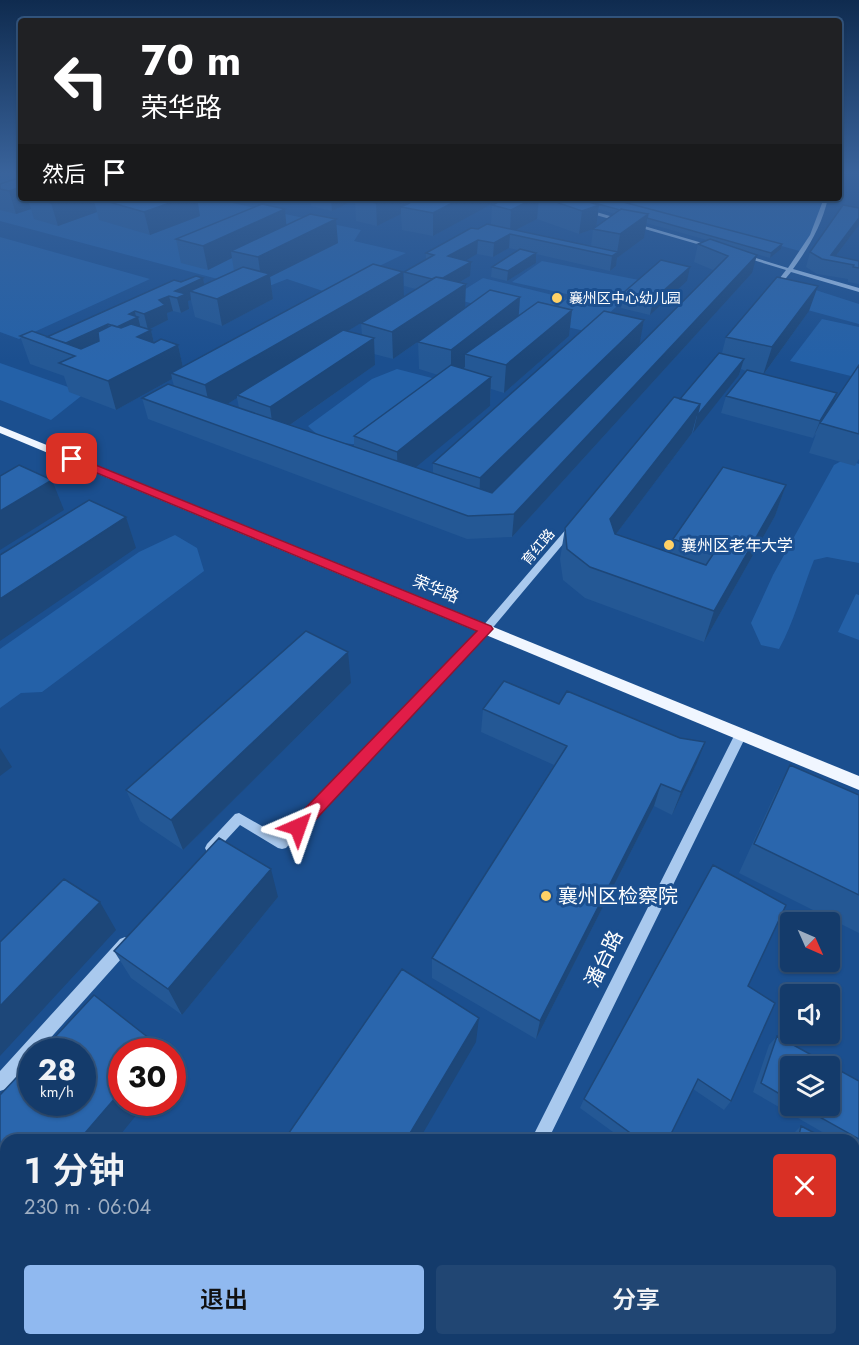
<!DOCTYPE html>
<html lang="zh">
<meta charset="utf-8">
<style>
:root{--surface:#143b6b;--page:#214673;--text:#f1f3f6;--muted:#9dadc1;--line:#33557e;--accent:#90b9f0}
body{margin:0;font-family:Jost,"Noto Sans SC",sans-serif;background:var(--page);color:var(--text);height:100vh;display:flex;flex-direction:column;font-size:22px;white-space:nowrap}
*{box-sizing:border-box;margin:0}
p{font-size:20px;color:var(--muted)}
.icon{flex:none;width:33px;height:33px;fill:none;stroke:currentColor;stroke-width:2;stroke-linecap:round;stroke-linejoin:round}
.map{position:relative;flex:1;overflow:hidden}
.side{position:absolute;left:0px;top:1134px;width:860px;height:212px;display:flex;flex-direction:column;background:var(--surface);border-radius:18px 18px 0 0;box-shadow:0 2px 4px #0004,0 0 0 2px var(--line)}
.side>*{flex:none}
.top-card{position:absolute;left:18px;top:18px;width:824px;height:183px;border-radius:6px;box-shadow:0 2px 4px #0004,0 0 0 2px var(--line);background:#202124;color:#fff;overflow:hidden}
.needle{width:39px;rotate:135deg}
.tools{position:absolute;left:780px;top:912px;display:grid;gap:12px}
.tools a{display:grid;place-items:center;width:60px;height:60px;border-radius:6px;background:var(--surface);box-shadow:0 2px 4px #0004,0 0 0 2px var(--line);font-size:30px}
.speed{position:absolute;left:18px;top:1038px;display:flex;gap:12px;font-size:30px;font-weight:700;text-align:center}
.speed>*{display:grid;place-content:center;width:78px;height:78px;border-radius:50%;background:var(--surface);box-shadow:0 2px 4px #0004,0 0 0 2px var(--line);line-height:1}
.speed small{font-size:15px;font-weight:400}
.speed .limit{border:9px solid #d22;background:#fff;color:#111}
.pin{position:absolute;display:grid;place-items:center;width:51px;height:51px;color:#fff;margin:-26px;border-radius:12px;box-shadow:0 3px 9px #0006}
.me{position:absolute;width:66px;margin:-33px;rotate:43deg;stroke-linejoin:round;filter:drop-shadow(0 0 4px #0008)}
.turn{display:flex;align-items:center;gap:21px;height:126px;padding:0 24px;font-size:27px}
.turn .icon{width:78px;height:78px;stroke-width:2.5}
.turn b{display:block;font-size:42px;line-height:51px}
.then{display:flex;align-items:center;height:57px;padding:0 24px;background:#0003;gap:12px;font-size:22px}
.round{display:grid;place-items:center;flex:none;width:63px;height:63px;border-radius:6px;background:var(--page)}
.summary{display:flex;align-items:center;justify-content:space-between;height:102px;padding:0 24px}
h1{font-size:36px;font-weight:600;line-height:45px}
.button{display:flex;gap:12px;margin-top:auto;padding:12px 24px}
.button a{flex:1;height:69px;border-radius:6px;background:var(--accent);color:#111;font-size:24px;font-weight:600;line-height:69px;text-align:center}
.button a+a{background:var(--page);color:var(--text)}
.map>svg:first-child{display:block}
.green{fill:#2461a8}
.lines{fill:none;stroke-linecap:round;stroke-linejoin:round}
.minor{fill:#a9c9ee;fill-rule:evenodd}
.major{fill:#f0f6ff;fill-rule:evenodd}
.wall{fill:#245895;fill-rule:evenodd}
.shaded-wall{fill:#1d4779}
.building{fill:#2a66ad;stroke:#1d4779;stroke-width:1.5}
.route{fill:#e11d48;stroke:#92132f;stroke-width:1.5}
.poi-dot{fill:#ffd166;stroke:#1b4f8f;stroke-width:2}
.labels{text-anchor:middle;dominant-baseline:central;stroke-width:6;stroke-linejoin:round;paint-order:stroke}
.far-poi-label{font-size:14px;fill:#fff;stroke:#1b4f8f;text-anchor:start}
.far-street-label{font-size:14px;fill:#fff;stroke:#1b4f8f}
.poi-label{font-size:16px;fill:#fff;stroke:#1b4f8f;text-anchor:start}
.street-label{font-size:16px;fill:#fff;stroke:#1b4f8f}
.near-poi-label{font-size:20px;fill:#fff;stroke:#1b4f8f;text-anchor:start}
.near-street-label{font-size:20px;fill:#fff;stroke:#1b4f8f}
</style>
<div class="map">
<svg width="859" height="1345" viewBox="0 0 859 1345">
<rect width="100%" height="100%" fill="#1b4f8f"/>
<path class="green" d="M0 172H21V198H209L361 230 354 241 406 253 326 292 287 279 259 290 0 221Z
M609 198H826L803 252Z
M0 237 150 279 19 339 0 332Z
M542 261 644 281 589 332 541 321 571 295 512 282Z
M483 278 565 298 536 320 451 298Z
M800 285 859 304V324L778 302Z
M822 319 859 327V378L790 361Z
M0 363 85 393 51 420 0 400Z
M397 369 432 378 444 384 363 445C343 443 322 442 308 426L372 379Z
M845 459 859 464V563L827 557 814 560C802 590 794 622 779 649L761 645 751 623 773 575 834 465Z
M175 535 197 548 204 571 42 692 21 693 0 708V649L139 552Z
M856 594 859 595V640L838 632Z"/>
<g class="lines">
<path class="minor" d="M824 198H828C822 225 809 247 793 269L859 288V292L791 272 777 289H773V287L786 270 740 256 743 254 788 268 810 235Z
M582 209H586L716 247 711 248 582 211Z
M571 526 574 527V531L490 631 286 848 282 849 278 848 240 825 215 852 211 853 207 852 205 848 207 844 235 814 239 813 281 837 482 627 568 527Z
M741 730 745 731 747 734 548 1140H531L735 734 737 731Z
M125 937 130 939 132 944 130 949 38 1052H32V1059L6 1089 0 1091V1071L120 939Z
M430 1340H449L447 1345H428Z"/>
<path class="major" d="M0 426 859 776V790L0 433Z"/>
</g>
<path class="wall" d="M0 184 21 198H197L200 216 150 235 99 220 97 212 58 226 34 219 31 209 16 214 0 210Z
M310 198H503L433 236 402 230 401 214 377 226 356 221 355 200 332 211 311 206Z
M507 198H608L782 244 781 249 770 258 745 251 752 273 512 537 467 539 148 419 142 398 174 386 172 379 116 410 69 392 64 376 30 364 20 336 47 337 181 282 203 278 204 284 234 271 232 258 208 270 181 263 176 239 286 225 338 243 270 277 273 299 222 326 195 317 191 300 188 301 189 309 181 313 173 311 167 313 168 320 148 330H151L154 342 178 345 183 367 404 297 416 289 404 286V272L426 259V253L478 229 491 224 492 205ZM599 209 615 214 596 226ZM537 219 579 234 593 229 591 246 516 230ZM646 223 707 240 698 244 694 262 713 270 639 345 644 320 433 463V473L415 467 490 406 491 389 504 393 569 336 572 310 519 316 520 297 465 308 460 282 470 276 466 260 477 254 493 257 509 248 518 250 492 267 491 277 507 281 536 263V254L610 271 616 266 617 258 644 238ZM376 314 361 323 362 335 347 331ZM428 335 418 342 419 369 438 375 354 436V447L290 425 375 365 374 354 393 359ZM237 398 239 408 227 404Z
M859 208V225L836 256 859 261V284L848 282V279L817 274 806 267 810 252Z
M687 281 650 315 621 308 623 293Z
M809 311 764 374 837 393 833 404 859 365V459L855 466 809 453 816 434 813 438 721 413 726 396 746 371 741 369 739 375 692 433 616 534 670 553 673 539 786 485 775 516 704 642 585 598 563 580 560 559 565 528 722 353 726 337Z
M351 683 183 850 140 821 126 790Z
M483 709 696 765 672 815 654 806 536 1039 432 978V958L554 765 481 732Z
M790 765 859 795V933L739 873 774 796Z
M278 897 182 1015 131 978 114 951Z
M748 986 731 1101 724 1110 693 1089 668 1140H624L580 1108 584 1099Z
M777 1036 859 1081V1153L854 1150V1140H836L753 1092 769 1045ZM790 1066 830 1106H790Z
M801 1126 828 1140H791L793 1134Z
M859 1327V1345H855Z
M740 1340H833L832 1345H738Z"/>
<path class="shaded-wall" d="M21 187V198H27L31 209 16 214 9 191Z
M66 198H93L97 212 58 226 51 203Z
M184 198H197L200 216 150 235 144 212Z
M331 198H360L355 199V200L332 211Z
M387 198H434L401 207V214L377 226 376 203Z
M462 198H503L433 236V213Z
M535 198H539L537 219 510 233 511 210Z
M599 205 596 228 579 234 582 211Z
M285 209 287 232 231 251 232 258 208 270 203 246Z
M648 214 644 238 617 258 616 266 610 271 612 256 617 253 620 234Z
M859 218V225L832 261 831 255Z
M336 219 338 243 270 277 273 299 222 326 217 299 261 278 258 257Z
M510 234 509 248 493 257 494 243Z
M478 240 477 254 448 271V256Z
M782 244 781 249 770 258 771 253Z
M536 253V263L507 281 508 271Z
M757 255 752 273 512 537 514 514Z
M471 262 470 276 438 295V281Z
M690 267 687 281 650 315 653 300Z
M403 272 404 297 240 396 237 395V398L211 414 205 385Z
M203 278 206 293 190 291 191 300 188 301 189 309 181 313 175 291Z
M466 284 465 309 393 359 392 332Z
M818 286 809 311 763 375 772 347Z
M169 296 173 311 167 313 168 320 148 330 144 314 159 300Z
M520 297 518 324 465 354V367L451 378V350Z
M572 310 569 336 504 393 506 365Z
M135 311 136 318 138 317 142 333 117 327 129 314Z
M644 320 639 347 479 509 480 478Z
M108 324 112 339 76 357 65 344Z
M151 330 157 356 178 345 184 372 171 373 172 379 116 410 108 381 137 337Z
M374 338 375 365 274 436 270 407Z
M744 359 739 375 693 433 697 416Z
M491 377 490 406 398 482 397 452Z
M837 393 831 409 820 423 813 438 820 421Z
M700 404 692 433 604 550 610 519Z
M52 480 64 510 0 550V511Z
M786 485 775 516 704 642 714 611Z
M126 517 136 548 0 641V599Z
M348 652 351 683 183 850 171 820Z
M705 742 696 765 672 815 681 792Z
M0 748 12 767 0 776Z
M661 784 654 806 536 1039 540 1021Z
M271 869 278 897 182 1015 168 989Z
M100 902 116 930 0 1056V1006Z
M479 1018 476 1042 419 1140H406Z
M159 1046 163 1052H154Z
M122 1090V1102H147L116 1140H79Z
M6 1227V1275L0 1282V1234Z
M286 1340H301L298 1345H283Z"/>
<path class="building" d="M21 177V187L9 191 0 189V184Z
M32 198H66L51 203Z
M95 198H184L144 212Z
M356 198H387L376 203 355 199Z
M420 198H462L433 213 401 207Z
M507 198H535L511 210 492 205Z
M544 198H575L599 205 582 211Z
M576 198H608L782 244 771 253 647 218 648 214 621 209 620 210Z
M262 204 285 209 203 246 176 239Z
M843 205 859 208V218L831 255 859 261V268L853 267 854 265 822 259 810 252Z
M621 209 648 214 620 234 593 229Z
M310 214 336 219 258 257 231 251Z
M487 224 618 252 612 256 510 234 494 243 478 240 448 256 471 262 443 278 436 277 432 279 404 272 434 255 426 253 471 228 478 229Z
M710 239 757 255 514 514 468 516 142 398 168 384 492 493 728 256 698 244Z
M520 249 536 253 508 271 492 267Z
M661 260 690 267 653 300 623 293Z
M373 264 403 272 205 385 171 373Z
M243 267 270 274 217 299 190 291Z
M196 276 203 278 175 291 186 294 177 298 169 296 159 300 165 305 144 314 135 311 129 314 138 317 117 327 108 324 66 343 47 337 174 280 181 282Z
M436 277 466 284 392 332 361 323Z
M777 277 818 286 772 347 726 337Z
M490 290 520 297 451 350 418 342Z
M538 302 572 310 506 365 465 354Z
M604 311 644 320 480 478 433 463Z
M131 324 151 330 137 337 154 343 161 339 178 345 108 381 59 363 75 356 20 336 32 331 81 349 99 341 98 332 112 325 121 328Z
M343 330 374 338 270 407 237 395Z
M719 353 744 359 697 416 700 404 680 399Z
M451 365 491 377 397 452 354 436Z
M859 365V434L820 423Z
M747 370 837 393 820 421 726 396Z
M674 397 700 404 610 519 615 534 706 565 714 553 673 539 723 467 786 485 714 611 590 567 567 549 565 528Z
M19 465 52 480 0 511V476Z
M89 500 126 517 0 599V555Z
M306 631 348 652 171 820 126 790Z
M504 681 559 704 567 691 680 738 705 742 681 792 661 784 540 1021 432 958 567 746 483 709Z
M790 765 859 795V895L754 844Z
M219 838 271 869 168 989 114 951Z
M713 865 786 905 748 986 775 1003 731 1101 698 1079 668 1140H640L584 1099Z
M64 879 100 902 0 1006V942Z
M402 969 479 1018 406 1140H284Z
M94 995 159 1046 154 1052H122V1090L79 1140H6V1227L0 1234V1095L32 1061V1102H82V1052H41Z
M777 1036 859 1081V1139L800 1106H830V1066H790V1100L761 1083Z
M801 1126 828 1140H798Z
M854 1154 859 1157V1208L854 1236Z
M147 1340H286L283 1345H143Z
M748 1340H833L832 1345H746Z"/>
<linearGradient id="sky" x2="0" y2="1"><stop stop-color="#0f2b4f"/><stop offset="0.48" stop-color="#39639b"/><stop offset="1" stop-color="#39639b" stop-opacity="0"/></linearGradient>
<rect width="859" height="360" fill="url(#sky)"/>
<path class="route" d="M68 457H76L491 626 493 629 304 832 298 834 292 832 290 827 292 822 477 631 68 461Z"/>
<g class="poi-dot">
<circle cx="557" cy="298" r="6"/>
<circle cx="669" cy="545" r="6"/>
<circle cx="546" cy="896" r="6"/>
</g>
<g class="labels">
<g class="far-poi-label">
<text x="569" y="298">襄州区中心幼儿园</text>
</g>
<g class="far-street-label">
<text transform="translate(538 547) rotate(-50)">育红路</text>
</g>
<g class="poi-label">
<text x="681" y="545">襄州区老年大学</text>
</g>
<g class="street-label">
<text transform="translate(436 589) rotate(22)">荣华路</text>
</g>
<g class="near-poi-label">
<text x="558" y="896">襄州区检察院</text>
</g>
<g class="near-street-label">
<text transform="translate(604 959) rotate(-64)">潘台路</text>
</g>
</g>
</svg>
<div class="tools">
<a><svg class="needle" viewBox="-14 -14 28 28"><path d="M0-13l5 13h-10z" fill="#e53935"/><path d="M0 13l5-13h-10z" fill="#9dadc1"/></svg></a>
<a><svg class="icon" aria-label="sound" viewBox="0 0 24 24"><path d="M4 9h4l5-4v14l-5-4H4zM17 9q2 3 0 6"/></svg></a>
<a><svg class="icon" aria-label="layers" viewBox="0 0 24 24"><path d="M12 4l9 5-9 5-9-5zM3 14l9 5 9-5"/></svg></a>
</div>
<div class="speed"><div>28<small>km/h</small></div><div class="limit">30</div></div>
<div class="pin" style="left:72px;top:459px;background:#d93025"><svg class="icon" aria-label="arrive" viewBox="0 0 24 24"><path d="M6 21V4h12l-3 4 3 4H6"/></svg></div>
<svg class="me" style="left:298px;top:827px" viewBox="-20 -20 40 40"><path d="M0-17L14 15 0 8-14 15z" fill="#e11d48" stroke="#fff" stroke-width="4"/></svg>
<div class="top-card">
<div class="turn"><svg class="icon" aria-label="left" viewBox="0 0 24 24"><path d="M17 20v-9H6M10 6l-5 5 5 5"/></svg><div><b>70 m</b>荣华路</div></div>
<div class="then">然后<svg class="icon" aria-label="arrive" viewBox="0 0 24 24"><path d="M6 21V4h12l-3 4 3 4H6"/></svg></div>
</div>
<section class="side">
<div class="summary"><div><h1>1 分钟</h1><p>230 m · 06:04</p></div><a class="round" style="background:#d93025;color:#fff"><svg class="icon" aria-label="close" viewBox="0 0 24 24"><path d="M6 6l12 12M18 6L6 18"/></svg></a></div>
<div class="button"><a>退出</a><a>分享</a></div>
</section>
</div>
